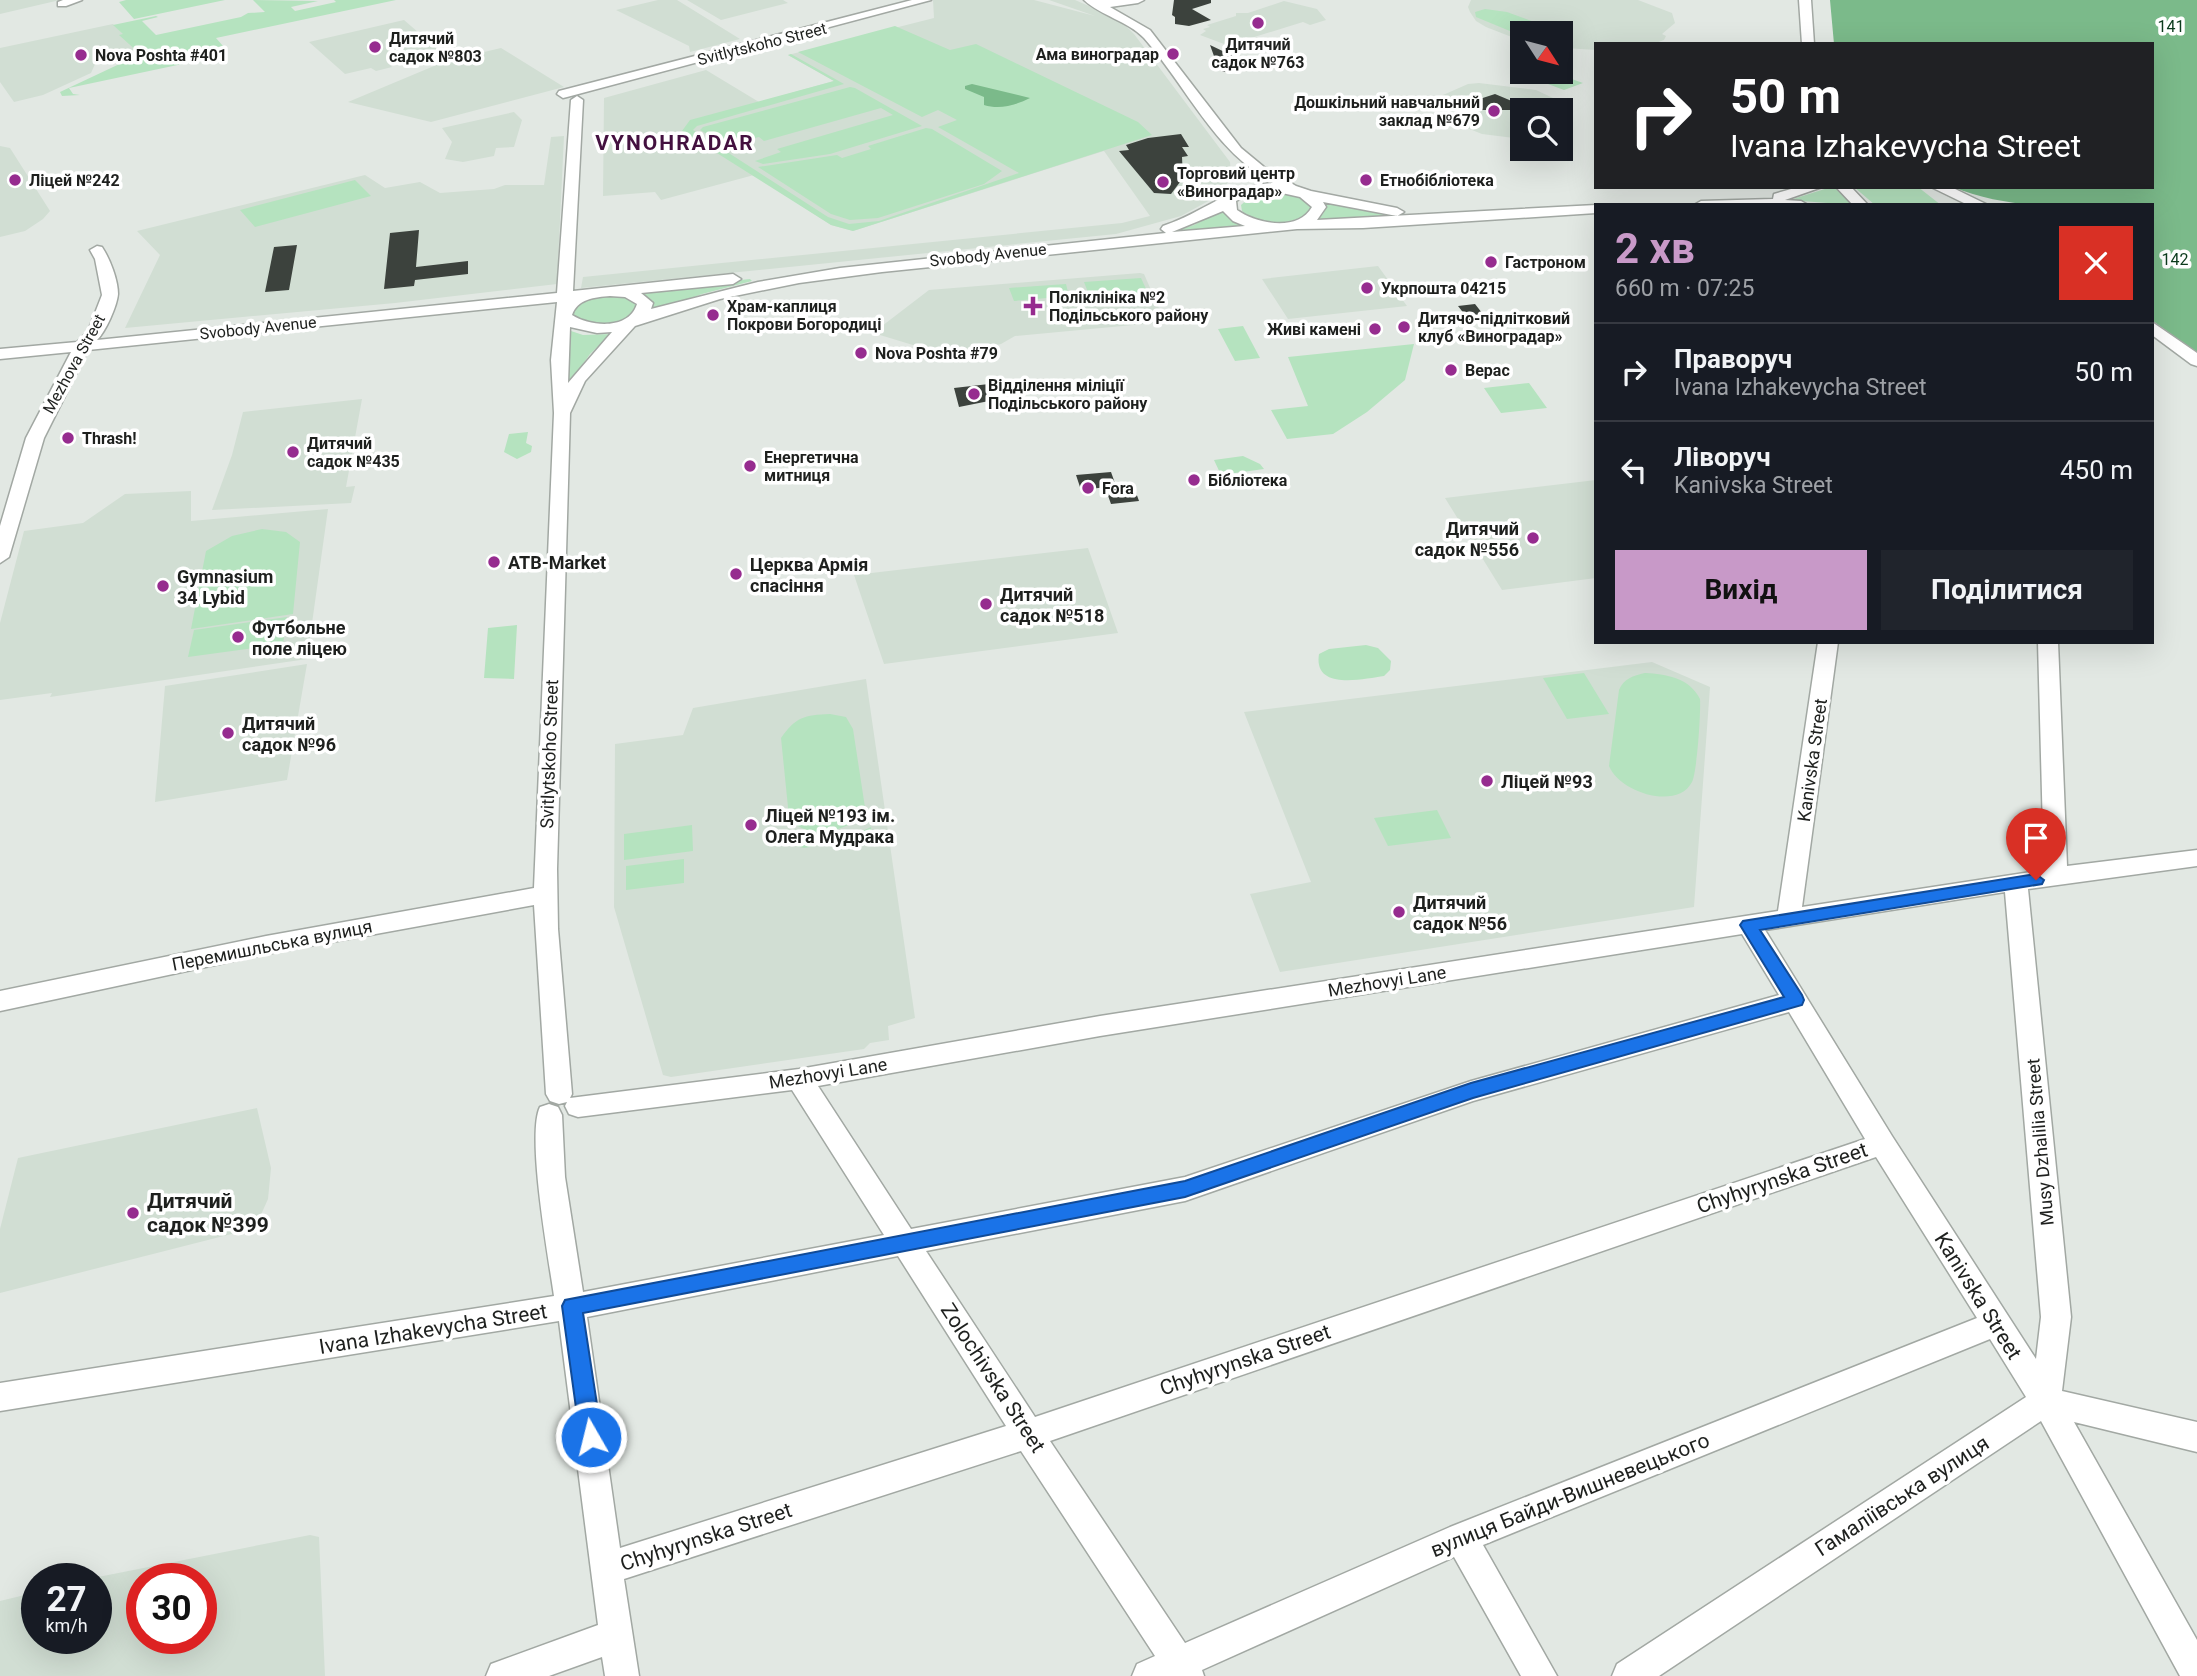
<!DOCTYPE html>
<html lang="uk">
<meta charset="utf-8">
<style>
:root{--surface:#171b24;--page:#20242c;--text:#f1f3f6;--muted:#9ea1a6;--line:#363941;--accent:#c899c8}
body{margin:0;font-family:Roboto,sans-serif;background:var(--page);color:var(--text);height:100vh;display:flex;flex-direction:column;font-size:26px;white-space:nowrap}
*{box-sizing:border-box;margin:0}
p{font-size:23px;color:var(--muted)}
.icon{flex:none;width:38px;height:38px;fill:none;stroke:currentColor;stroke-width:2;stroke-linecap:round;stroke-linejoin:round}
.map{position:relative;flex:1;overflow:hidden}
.sheet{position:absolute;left:1594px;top:203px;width:560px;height:441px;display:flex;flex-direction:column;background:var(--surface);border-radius:0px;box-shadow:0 7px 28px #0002}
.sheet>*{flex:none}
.top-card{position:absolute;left:1594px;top:42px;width:560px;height:147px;border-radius:0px;box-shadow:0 7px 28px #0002;background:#202124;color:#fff;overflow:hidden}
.needle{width:46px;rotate:126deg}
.fabs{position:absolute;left:1510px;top:21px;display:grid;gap:14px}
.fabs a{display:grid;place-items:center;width:63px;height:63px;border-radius:0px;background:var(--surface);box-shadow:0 7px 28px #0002;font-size:35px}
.speed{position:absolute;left:21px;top:1563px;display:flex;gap:14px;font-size:35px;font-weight:700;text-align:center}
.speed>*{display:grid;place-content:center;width:91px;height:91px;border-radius:50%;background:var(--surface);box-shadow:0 7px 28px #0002;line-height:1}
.speed small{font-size:18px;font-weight:400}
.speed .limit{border:10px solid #d22;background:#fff;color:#111}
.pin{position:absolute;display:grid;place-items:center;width:60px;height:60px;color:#fff;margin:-72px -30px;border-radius:50% 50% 50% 0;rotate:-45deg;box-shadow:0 0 7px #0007}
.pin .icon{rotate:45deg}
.me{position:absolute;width:77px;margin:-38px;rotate:352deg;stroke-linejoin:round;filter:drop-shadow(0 0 5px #0008)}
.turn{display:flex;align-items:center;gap:24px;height:147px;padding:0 21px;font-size:32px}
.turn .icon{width:91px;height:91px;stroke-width:2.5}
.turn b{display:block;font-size:49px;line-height:60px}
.round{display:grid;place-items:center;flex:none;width:74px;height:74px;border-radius:0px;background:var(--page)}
.summary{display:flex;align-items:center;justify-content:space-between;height:119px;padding:0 21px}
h1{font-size:42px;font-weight:700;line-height:52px;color:var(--accent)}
.primary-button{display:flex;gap:14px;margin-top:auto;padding:14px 21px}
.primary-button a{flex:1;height:80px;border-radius:0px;background:var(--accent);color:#111;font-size:28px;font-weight:700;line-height:80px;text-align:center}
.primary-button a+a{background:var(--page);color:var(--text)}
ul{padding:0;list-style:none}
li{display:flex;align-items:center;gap:21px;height:98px;padding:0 21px;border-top:2px solid var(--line)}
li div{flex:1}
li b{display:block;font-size:26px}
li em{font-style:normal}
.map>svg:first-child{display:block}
.built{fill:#d1ded3;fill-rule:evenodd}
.green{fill:#b5e3bf}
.forest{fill:#7bba8a}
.building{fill:#3c423d}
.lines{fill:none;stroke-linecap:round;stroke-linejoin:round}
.minor-casing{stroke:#a2a8a3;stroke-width:3}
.minor{fill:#fff;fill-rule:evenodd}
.route{fill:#1a73e8;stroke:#114b97;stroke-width:2}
.poi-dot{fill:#962c8f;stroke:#fff;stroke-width:2.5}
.labels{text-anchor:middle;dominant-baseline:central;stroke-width:7;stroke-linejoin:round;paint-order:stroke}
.far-park-label{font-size:16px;fill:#0b3b1c;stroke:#fff}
.far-poi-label{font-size:16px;font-weight:bold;fill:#1e201e;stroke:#fff;text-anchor:start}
.far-street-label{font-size:16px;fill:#1e201e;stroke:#fff}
.poi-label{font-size:18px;font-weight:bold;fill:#1e201e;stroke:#fff;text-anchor:start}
.street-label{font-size:18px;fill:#1e201e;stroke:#fff}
.far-district-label{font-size:21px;font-weight:bold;letter-spacing:2px;fill:#43103f;stroke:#fff}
.near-street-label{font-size:21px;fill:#1e201e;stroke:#fff}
.near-poi-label{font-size:21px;font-weight:bold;fill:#1e201e;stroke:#fff;text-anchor:start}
</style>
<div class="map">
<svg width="2197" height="1676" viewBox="0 0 2197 1676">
<rect width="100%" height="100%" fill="#e2e8e3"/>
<path class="built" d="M0 0H60L0 14Z
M658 0H677L740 39 690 52 689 46 616 10Z
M687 0H783L788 3 721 20Z
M933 0H1034L1095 16 1049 0H1075L1119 19 1134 34 1230 162 1231 174 1226 186 1212 199 1181 216 1116 234 581 288 583 277 1122 223 1150 216 1104 151 853 231 831 225 754 175 661 200 655 192 603 196 604 98 706 70 759 102 834 81 788 55 934 18Z
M1471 0H1638L1672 13 1675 23 1662 34 1666 36 1664 40 1653 44H1596V50L1564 48H1561V33H1522V41L1486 27 1476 21 1470 12 1468 7Z
M1284 1 1317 9 1326 20 1310 25 1303 22 1235 43 1224 44 1200 35 1206 31 1203 29 1210 27 1207 25 1236 16V13H1248Z
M404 20 441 52 389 64 392 67 376 71 371 68 345 74 309 42Z
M113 24 141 51 96 62 91 73 43 95 14 102 0 82V48Z
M501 48 564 87 431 122 348 102 446 61Z
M1479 83 1536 90 1568 105 1572 114 1566 128 1561 130V110H1522V139L1482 134 1442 118 1436 103 1443 95 1468 84Z
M514 112 522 120 514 147 496 148 494 156 463 162 445 159 452 142 442 128Z
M564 136 557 284 395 303 125 328 160 255 137 231 365 175 385 188 420 182 440 193 494 189 505 185H544L551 137Z
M0 146 10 148 50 211 43 219 25 231 0 237Z
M1378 266 1407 306 1288 319 1262 279Z
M1140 273 1144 274 1165 322 1015 336 1001 344 949 356 880 335 882 326 929 290Z
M362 399 346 487 355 486 351 503 212 510 232 455 243 412Z
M1596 480V578L1502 590 1445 498Z
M191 491V521L328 509 307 659 50 697 52 693 0 700V623L24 531 83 523 125 494Z
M1088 548 1118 633 884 664 854 575Z
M1652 662 1710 687 1694 907 1280 972 1250 894 1311 882 1244 712Z
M307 664 287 780 155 802 165 686Z
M866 679 915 1018 888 1026 889 1040 870 1043 864 1049 671 1077 663 1075 614 907 615 744 683 735 693 708Z
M257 1108 271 1168 268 1199 255 1228 0 1293V1229L18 1158Z
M310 1535 319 1537 325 1676H0V1601L37 1592V1638H96V1578H93ZM142 1578H201V1638H142Z"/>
<path class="green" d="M126 0H225L134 19 119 2Z
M253 0 318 1 291 7 295 11 336 2 334 0H396L216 38 223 46 190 52 140 54 119 35 123 34 113 25 156 16 158 17 142 21 156 35 241 17 248 13 265 12Z
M1485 9 1507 12 1556 30 1565 36 1561 40V33H1522V36L1476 17 1475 12Z
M895 26 950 50 976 44 1138 122 1152 135 853 231 831 225 682 131 690 120 834 81 788 55 791 54 844 84 697 126 693 130 828 217 849 224 879 221 1019 173 938 127 957 120 938 110 922 117 798 52Z
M216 51 220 56 69 88 73 94 80 95 62 96 60 92 128 60 192 56Z
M1534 72H1552L1583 83 1564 90 1524 75Z
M850 87 855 88 922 126 830 154 763 164 755 161 781 152 777 149 893 115 881 108 764 141 759 137 726 145 700 130 703 127Z
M926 128 932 129 1002 171 984 184 878 218 850 220 831 214 758 167 837 155 842 158 871 149 868 146Z
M355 180 371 196 255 227 240 210Z
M1834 187 1852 205 1790 200 1831 187Z
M1854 187H1918L1941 205H1875Z
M1280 191 1299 195 1317 210C1293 222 1266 233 1242 211L1241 205 1251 196Z
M1326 202 1415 218 1311 223 1323 214 1325 207 1322 203Z
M1220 211 1251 226 1159 236 1194 225Z
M1141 278 1147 291 1142 294 1091 300 1084 282Z
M750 279 752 281 702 294 653 312V301L638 291Z
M1066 284 1069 296 1014 301 1009 288Z
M605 296 630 298 640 306 628 321 594 327 573 317C574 302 592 299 605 296Z
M1243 326 1260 358 1235 361 1218 329Z
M568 330 583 335 611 334 590 354 569 384H564Z
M1414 344 1405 380 1367 412 1333 434 1287 439 1271 410 1308 406 1288 357Z
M1529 383 1547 408 1501 413 1484 388Z
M528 432 526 443 532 446 531 452 517 459 504 452 509 434Z
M1243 456 1260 464 1264 469 1221 475 1214 460Z
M262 529 286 532 300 542 293 614 191 629 206 551 232 536Z
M287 617 283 644 188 657 194 630Z
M517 625 514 679 484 678 488 628Z
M1366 645 1378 648 1391 661 1390 670 1384 676C1363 679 1313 691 1319 654L1329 649Z
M1584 673 1609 714 1567 719 1543 678Z
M1645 673C1666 674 1690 678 1700 699 1701 711 1697 773 1692 782 1677 811 1619 792 1609 766L1619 690C1624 678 1633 676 1645 673Z
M830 714 846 717 853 729 866 814C847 831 805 842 789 817L781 738C796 717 804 715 830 714Z
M1437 810 1451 838 1388 846 1374 818Z
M692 825 693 851 624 860V834Z
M871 827 872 836 804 848 795 846 792 842 793 837C821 843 846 839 871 827Z
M684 859V883L626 890V866Z"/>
<path class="forest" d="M1830 0H2197V353L2153 321 2152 205C2085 205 2016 213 1953 187H2152V44H1834Z
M972 84 1030 98C1016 105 1000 110 984 105V97L965 89V86Z"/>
<path class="building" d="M1174 0H1211V3L1192 9 1211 20 1189 26 1175 24V17L1172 15Z
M1210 45 1231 55 1252 64 1224 72 1219 70Z
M1495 94 1533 110H1452V108Z
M1181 134 1189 147H1182L1188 156 1182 157 1183 178 1171 194 1154 193 1119 151 1129 150 1126 145 1148 138Z
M419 230 416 267 468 261V274L415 280 414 286 384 289 390 233Z
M297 245 289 290 265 292 274 247Z
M1475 304 1486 318 1469 320 1458 306Z
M989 384 994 400 959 407 954 388Z
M1111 472 1116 486 1081 490 1076 475Z
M1134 487 1139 501 1111 504 1106 490Z"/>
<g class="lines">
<defs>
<path id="minor" d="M63 0H82L66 6H58V2Z
M912 0H931L567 97 563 98 557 94 559 91Z
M1084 0H1144L1138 3 1110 7 1150 30 1241 148 1264 167 1296 186 1311 191 1397 208 1404 212 1397 216 1323 202 1326 207 1317 220 1596 205V213L1363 228 1297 229 882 272 799 283 720 299 635 326 585 381 570 413 557 869 558 929 572 1094 570 1098 799 1069 1100 1016 1778 911 1818 642H1838L1802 907 2044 870 2038 642H2058L2067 866 2197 850V866L2028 889 2071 1317 2062 1391 2197 1422V1452L2074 1422 2197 1640V1676H2180L2041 1421 1659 1676H1612L1617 1664 2026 1397 1990 1339 1483 1545 1557 1676H1521L1454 1557 1202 1670 1204 1676H1132L1137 1664 1155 1656 1021 1451 624 1579 639 1676H605L602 1657 549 1676H486L491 1664 598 1625 559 1321 0 1411V1383L554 1296C549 1261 526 1135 540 1107L549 1104 558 1107 562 1115 565 1177 583 1292 884 1235 792 1090 578 1117 569 1114 565 1106 567 1102 559 1104 550 1101 546 1094 534 905 266 954 0 1011V991L266 936 534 888 554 413 551 360 557 302 88 350 44 438 9 557 0 563V526L26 438 71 352 0 359V349L77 342 88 331 102 295 95 259 90 250 97 246 102 247C110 259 118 280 118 294 117 306 106 331 97 340L557 293 571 100 577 96 583 100 573 291 733 274 741 279 733 284 641 293 653 303 651 309 758 282 840 268 1166 233 1161 229 1163 226C1203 213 1231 185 1273 183 1214 151 1187 87 1144 38 1128 21 1101 16 1084 0ZM1273 191 1300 197 1312 207C1298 232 1257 224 1237 210L1236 201 1253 193ZM1223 211 1233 221 1245 226 1172 232ZM610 296 625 297 637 304C629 330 591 327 572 315 577 299 595 297 610 296ZM570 327 597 333 612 332 568 383ZM2005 892 2041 1317 2036 1359 1892 1136 1765 930ZM1742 934 1779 995 1471 1081 1185 1177 911 1229 818 1086 1100 1036ZM1789 1012 1865 1139 1035 1417 926 1251 1185 1201 1473 1101ZM1876 1157 1977 1318 1450 1527 1185 1643 1050 1441ZM898 1256 1006 1426 620 1548 587 1317Z
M1799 0H1811L1814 44H1802Z
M1798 187H1822L1785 200 1801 201 1808 205H1694L1701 201 1773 199 1774 194Z
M1836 187H1851L1868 205H1853Z
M1931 187H1951L1988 205H1968Z
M2152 322 2197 353V366L2191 364 2152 335Z"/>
</defs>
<use href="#minor" class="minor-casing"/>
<use href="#minor" class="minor"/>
</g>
<path class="route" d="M2036 874 2044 880 2042 884 1760 930 1802 995 1804 1000 1802 1005 1473 1098 1185 1197 583 1313 602 1437 599 1444 591 1447 584 1444 580 1437 562 1306 565 1300 1185 1181 1471 1083 1784 997 1740 925 1743 921Z"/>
<g class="poi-dot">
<circle cx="1258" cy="23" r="7"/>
<circle cx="375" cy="47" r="7"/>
<circle cx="1173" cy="54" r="7"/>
<circle cx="81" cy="55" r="7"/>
<circle cx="1494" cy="111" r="7"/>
<circle cx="15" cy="180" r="7"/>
<circle cx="1366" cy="180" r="7"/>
<circle cx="1163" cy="182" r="7"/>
<circle cx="1491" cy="262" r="7"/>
<circle cx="1367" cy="288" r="7"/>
<path d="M1029.5 295.5h7v7h7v7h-7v7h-7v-7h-7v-7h7z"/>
<circle cx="713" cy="315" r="7"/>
<circle cx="1404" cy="327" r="7"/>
<circle cx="1375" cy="329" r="7"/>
<circle cx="861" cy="353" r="7"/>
<circle cx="1451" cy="370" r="7"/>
<circle cx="974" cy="394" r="7"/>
<circle cx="68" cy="438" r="7"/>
<circle cx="293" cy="452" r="7"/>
<circle cx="750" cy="466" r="7"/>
<circle cx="1194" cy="480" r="7"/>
<circle cx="1088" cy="488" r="7"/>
<circle cx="1533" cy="538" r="7"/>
<circle cx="494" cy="562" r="7"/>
<circle cx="736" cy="574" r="7"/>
<circle cx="163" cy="586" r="7"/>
<circle cx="986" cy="604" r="7"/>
<circle cx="238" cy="637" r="7"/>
<circle cx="228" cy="733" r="7"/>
<circle cx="1487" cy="781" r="7"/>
<circle cx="751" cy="825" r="7"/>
<circle cx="1399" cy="912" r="7"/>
<circle cx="133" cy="1213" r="7"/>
</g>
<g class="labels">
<g class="far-park-label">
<text x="2171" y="26">141</text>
<text x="2175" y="259">142</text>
</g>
<g class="far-poi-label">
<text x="389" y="38">Дитячий<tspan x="389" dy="18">садок №803</tspan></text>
<text x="1258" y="44" text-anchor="middle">Дитячий<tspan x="1258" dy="18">садок №763</tspan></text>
<text x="1159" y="54" text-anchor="end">Ама виноградар</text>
<text x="95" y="55">Nova Poshta #401</text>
<text x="1480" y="102" text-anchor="end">Дошкільний навчальний<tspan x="1480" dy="18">заклад №679</tspan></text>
<text x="1177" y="173">Торговий центр<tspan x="1177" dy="18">«Виноградар»</tspan></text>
<text x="29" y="180">Ліцей №242</text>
<text x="1380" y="180">Етнобібліотека</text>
<text x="1505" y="262">Гастроном</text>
<text x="1381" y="288">Укрпошта 04215</text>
<text x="1049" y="297">Поліклініка №2<tspan x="1049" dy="18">Подільського району</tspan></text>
<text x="727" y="306">Храм-каплиця<tspan x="727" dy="18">Покрови Богородиці</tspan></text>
<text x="1418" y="318">Дитячо-підлітковий<tspan x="1418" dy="18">клуб «Виноградар»</tspan></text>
<text x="1361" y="329" text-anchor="end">Живі камені</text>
<text x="875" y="353">Nova Poshta #79</text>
<text x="1465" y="370">Верас</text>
<text x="988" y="385">Відділення міліції<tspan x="988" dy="18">Подільського району</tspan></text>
<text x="82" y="438">Thrash!</text>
<text x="307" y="443">Дитячий<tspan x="307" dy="18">садок №435</tspan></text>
<text x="764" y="457">Енергетична<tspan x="764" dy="18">митниця</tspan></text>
<text x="1208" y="480">Бібліотека</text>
<text x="1102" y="488">Fora</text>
</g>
<g class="far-street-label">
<text transform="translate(762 44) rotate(-14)">Svitlytskoho Street</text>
<text transform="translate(988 255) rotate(-6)">Svobody Avenue</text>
<text transform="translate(258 328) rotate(-6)">Svobody Avenue</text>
<text transform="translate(74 364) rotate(-61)">Mezhova Street</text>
</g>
<g class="poi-label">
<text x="1519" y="528" text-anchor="end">Дитячий<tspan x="1519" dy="21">садок №556</tspan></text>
<text x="508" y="562">ATB-Market</text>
<text x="750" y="564">Церква Армія<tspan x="750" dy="21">спасіння</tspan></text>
<text x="177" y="576">Gymnasium<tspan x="177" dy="21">34 Lybid</tspan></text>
<text x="1000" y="594">Дитячий<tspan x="1000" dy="21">садок №518</tspan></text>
<text x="252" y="627">Футбольне<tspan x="252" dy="21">поле ліцею</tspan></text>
<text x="242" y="723">Дитячий<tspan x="242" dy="21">садок №96</tspan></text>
<text x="1501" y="781">Ліцей №93</text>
<text x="765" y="815">Ліцей №193 ім.<tspan x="765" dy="21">Олега Мудрака</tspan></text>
<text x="1413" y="902">Дитячий<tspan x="1413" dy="21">садок №56</tspan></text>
</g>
<g class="street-label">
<text transform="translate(549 754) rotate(-88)">Svitlytskoho Street</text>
<text transform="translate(1812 760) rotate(-82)">Kanivska Street</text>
<text transform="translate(272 945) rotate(-11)">Перемишльська вулиця</text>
<text transform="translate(1387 981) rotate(-9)">Mezhovyi Lane</text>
<text transform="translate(828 1073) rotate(-9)">Mezhovyi Lane</text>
<text transform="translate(2040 1142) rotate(-95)">Musy Dzhalilia Street</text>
</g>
<g class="far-district-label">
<text x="675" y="143">VYNOHRADAR</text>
</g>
<g class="near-street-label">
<text transform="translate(1782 1178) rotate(-19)">Chyhyrynska Street</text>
<text transform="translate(1978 1296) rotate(58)">Kanivska Street</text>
<text transform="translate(433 1329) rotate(-9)">Ivana Izhakevycha Street</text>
<text transform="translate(1245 1360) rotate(-19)">Chyhyrynska Street</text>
<text transform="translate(993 1378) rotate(57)">Zolochivska Street</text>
<text transform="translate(1570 1495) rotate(-22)">вулиця Байди-Вишневецького</text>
<text transform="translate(1902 1496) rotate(-33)">Гамаліївська вулиця</text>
<text transform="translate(706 1537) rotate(-18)">Chyhyrynska Street</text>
</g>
<g class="near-poi-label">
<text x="147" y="1201">Дитячий<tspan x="147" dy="24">садок №399</tspan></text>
</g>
</g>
</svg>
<div class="fabs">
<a><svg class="needle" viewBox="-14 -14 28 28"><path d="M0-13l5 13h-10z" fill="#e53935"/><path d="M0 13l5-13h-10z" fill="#9ea1a6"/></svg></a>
<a><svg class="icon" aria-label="search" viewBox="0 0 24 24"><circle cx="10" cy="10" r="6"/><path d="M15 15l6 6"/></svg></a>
</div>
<div class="speed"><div>27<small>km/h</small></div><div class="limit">30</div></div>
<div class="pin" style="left:2036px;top:880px;background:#d93025"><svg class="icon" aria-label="arrive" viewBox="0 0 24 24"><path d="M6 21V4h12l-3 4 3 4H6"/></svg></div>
<svg class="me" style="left:591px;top:1437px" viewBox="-20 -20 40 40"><circle r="17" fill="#1a73e8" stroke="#fff" stroke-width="3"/><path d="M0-11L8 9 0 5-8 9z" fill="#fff"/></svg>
<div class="top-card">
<div class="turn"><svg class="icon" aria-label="right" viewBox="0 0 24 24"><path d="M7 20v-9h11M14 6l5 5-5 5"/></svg><div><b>50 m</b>Ivana Izhakevycha Street</div></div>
</div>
<section class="sheet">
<div class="summary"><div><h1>2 хв</h1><p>660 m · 07:25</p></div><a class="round" style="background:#d93025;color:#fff"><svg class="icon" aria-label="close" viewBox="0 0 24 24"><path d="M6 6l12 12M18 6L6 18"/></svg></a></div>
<ul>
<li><svg class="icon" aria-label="right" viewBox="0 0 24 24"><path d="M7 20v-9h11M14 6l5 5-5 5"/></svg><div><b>Праворуч</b><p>Ivana Izhakevycha Street</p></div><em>50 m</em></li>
<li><svg class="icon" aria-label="left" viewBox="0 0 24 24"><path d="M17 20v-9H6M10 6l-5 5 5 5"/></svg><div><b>Ліворуч</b><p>Kanivska Street</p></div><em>450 m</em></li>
</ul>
<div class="primary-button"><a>Вихід</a><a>Поділитися</a></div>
</section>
</div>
